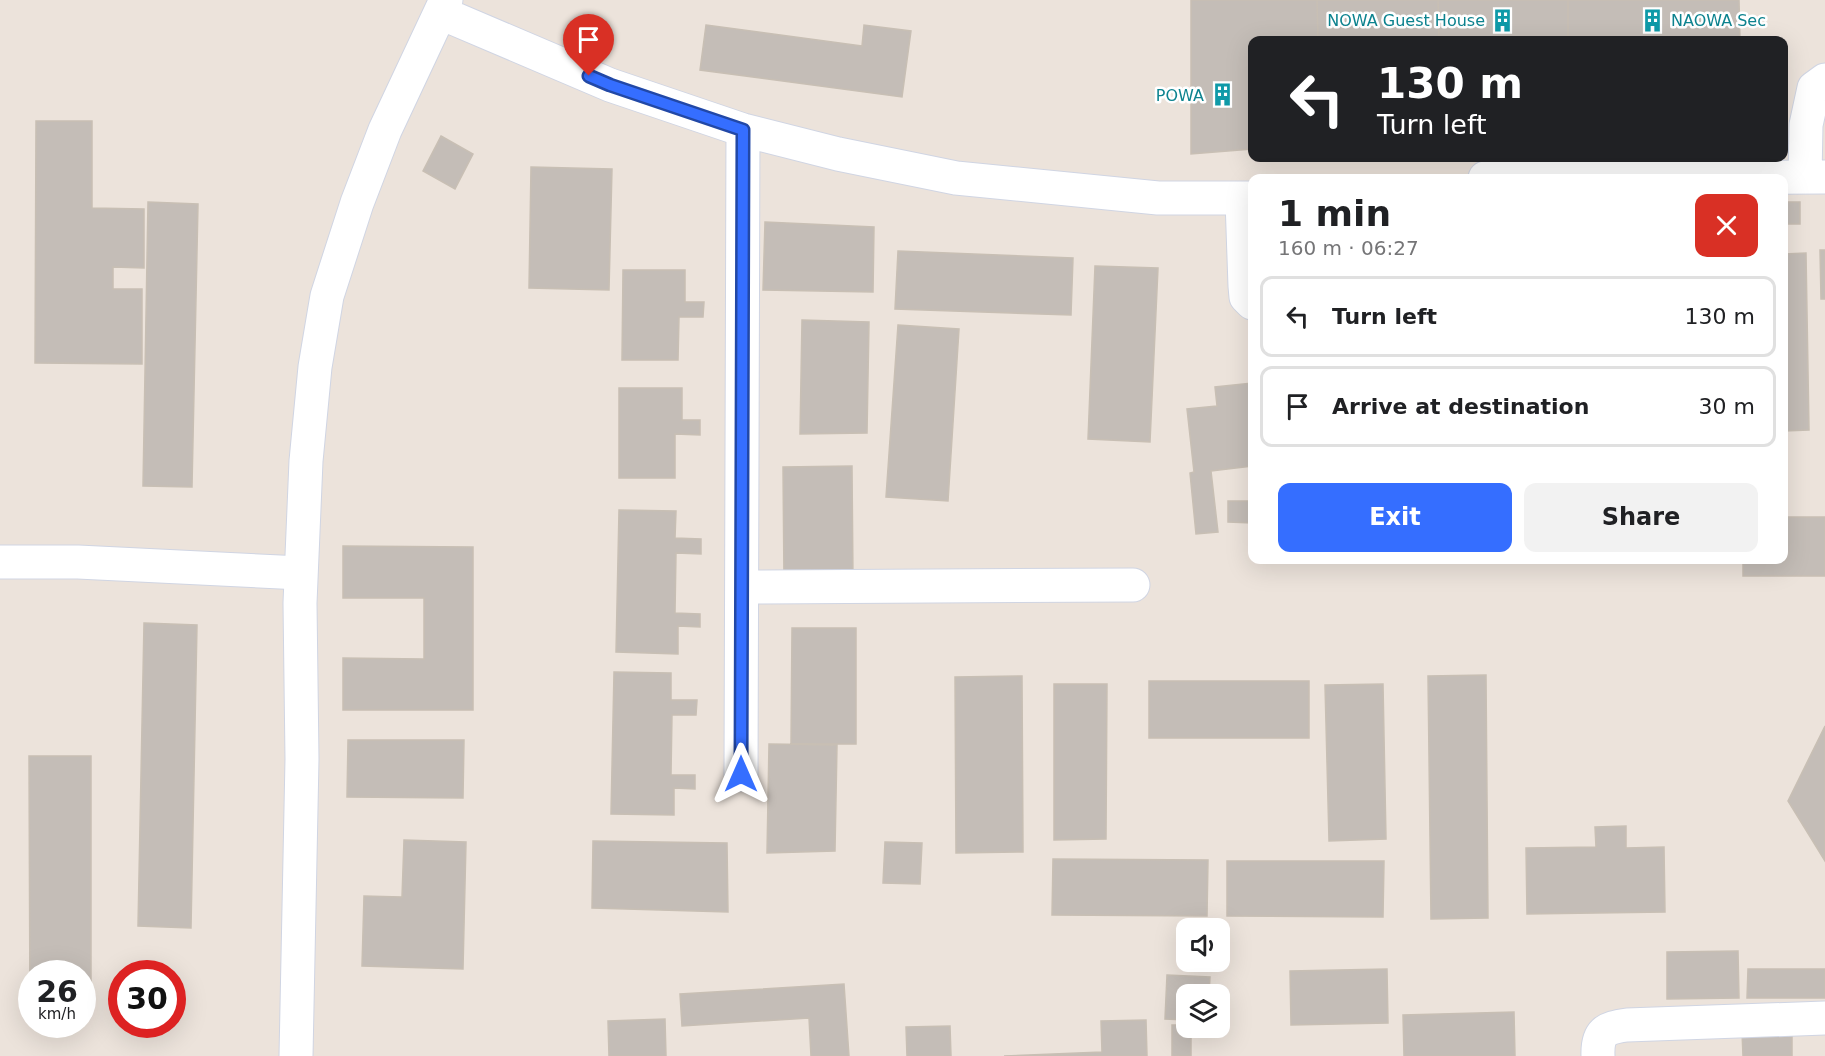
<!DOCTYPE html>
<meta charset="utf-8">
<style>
:root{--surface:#fff;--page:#f2f2f2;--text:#202124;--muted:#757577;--line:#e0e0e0;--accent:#356eff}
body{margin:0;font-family:"DejaVu Sans",sans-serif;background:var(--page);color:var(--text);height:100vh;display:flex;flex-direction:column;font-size:22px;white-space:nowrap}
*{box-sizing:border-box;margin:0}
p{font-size:20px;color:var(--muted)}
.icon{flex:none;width:33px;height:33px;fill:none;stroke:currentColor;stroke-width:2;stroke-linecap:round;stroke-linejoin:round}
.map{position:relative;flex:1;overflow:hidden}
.details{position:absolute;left:1248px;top:174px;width:540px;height:390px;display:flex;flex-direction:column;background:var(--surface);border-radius:12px;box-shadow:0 6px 24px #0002}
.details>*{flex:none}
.guide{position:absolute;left:1248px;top:36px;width:540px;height:126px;border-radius:12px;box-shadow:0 6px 24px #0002;background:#202124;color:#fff;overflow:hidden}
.controls{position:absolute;left:1176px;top:918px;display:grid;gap:12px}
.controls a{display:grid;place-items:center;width:54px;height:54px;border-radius:12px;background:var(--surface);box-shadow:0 6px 24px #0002;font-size:30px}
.speed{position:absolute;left:18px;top:960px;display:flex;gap:12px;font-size:30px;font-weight:700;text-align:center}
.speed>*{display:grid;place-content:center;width:78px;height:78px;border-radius:50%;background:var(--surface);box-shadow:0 6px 24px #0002;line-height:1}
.speed small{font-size:15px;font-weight:400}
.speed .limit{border:9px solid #d22;background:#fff;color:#111}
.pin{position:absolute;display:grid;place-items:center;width:51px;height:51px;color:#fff;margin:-62px -26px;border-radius:50% 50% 50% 0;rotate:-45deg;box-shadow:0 0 6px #0007}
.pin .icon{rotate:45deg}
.me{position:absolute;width:66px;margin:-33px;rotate:0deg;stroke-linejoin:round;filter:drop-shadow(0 0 4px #0008)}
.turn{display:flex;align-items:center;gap:21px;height:126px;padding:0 30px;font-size:27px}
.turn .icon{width:78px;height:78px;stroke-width:2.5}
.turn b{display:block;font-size:42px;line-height:51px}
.round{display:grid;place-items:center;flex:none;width:63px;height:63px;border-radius:12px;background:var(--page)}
.overview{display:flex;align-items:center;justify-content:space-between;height:102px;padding:0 30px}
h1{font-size:36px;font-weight:700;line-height:45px}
.button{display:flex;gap:12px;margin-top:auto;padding:12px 30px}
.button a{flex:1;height:69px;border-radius:12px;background:var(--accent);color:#fff;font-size:24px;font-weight:700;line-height:69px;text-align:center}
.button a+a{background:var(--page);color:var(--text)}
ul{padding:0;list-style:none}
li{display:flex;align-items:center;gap:18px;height:81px;margin:0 12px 9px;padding:0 18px;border:3px solid var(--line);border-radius:12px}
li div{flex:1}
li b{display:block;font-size:22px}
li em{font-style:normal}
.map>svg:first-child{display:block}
.building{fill:#c4bdb7;stroke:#c8bfb4;stroke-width:1.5}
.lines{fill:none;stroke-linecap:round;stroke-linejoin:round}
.minor-casing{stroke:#d0d5e3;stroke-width:35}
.minor{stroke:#fff;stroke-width:33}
.route-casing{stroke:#2248a6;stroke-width:15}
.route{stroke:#356eff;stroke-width:10}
.labels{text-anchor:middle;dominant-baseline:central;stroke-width:5;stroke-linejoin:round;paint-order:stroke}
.culture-label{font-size:16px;fill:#0d838f;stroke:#fff;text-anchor:end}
</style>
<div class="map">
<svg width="1825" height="1056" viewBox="0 0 1825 1056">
<rect width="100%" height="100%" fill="#ece3db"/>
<path class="building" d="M1191 0H1317L1318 40H1252V149L1191 154Z
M1317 0H1438L1439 40H1318Z
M1438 0H1568V40H1439Z
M1568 0H1739L1740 40H1568Z
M706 25 862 46 864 25 911 31 902 97 700 70Z
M36 121H92V208L144 209V268L113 267V289H142V364L35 363Z
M441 136 473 154 455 189 423 171Z
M531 167 612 169 609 290 529 288Z
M148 202 198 204 192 487 143 486Z
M1784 202H1800V224H1784Z
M765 222 874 227 873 292 763 290Z
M1820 250H1825V299H1821Z
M898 251 1073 258 1071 315 895 309Z
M1806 253 1809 430 1784 431V254Z
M1095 266 1158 268 1150 442 1088 439Z
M623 270H685V302H704L703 317H679L678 360H622Z
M802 320 869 322 867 433 800 434Z
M898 325 959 329 948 501 886 497Z
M1252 383V466L1211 471 1218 532 1196 534 1190 473 1194 472 1187 409 1217 406 1215 387Z
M619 388H682V420H700V435L675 434V478H619Z
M852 466 853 580H784L783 467Z
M1228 501H1252V523L1228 522Z
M619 510 676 511 675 538 701 539V554L676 553 675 613 700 614V627L678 626V654L616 652Z
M1784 517H1825V576H1743V560H1784Z
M343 546 473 547V710H343V658L424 659V598H343Z
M144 623 197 625 191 928 138 926Z
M792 628H856V744H791Z
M614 672 671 673V700H697L696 715H672L671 775H695V789L674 788V815L611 814Z
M1486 675 1488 918 1431 919 1428 676Z
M1022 676 1023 852 956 853 955 677Z
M1149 681H1309V738H1149Z
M1054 684H1107L1106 839 1054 840Z
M1383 684 1386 839 1329 841 1325 685Z
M1825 726V861L1788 801Z
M348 740H464L463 798 347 797Z
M769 744 837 745 835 851 767 853Z
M29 756H91V1012H82V974H32L30 1012Z
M1626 826V848L1664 847 1665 912 1527 914 1526 848 1596 847 1595 827Z
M404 840 466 842 463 969 362 966 364 896 402 897Z
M593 841 727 843 728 912 592 908Z
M885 842 922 843 920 884 883 883Z
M1053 859 1208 860 1207 916 1052 915Z
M1227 861H1384L1383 917 1227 916Z
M1738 951 1739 998 1667 999V952Z
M1387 969 1388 1023 1291 1025 1290 971Z
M1748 969H1825V998H1747Z
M1167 975 1210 977 1209 994H1186V1020L1165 1019Z
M844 984 849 1056H811L809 1018 682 1026 680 994Z
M1514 1012 1515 1056H1404L1403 1015Z
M665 1019 666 1056H609L608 1021Z
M1146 1020 1147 1056H1004L1102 1052 1101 1021Z
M1172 1025H1186V1028H1191V1056H1172Z
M950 1026 951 1056H907L906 1027Z
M1792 1031V1056H1743L1742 1032Z"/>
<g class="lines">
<defs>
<path id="minor" d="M441 13 610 85 743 130 838 154 956 178 1158 198H1252
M1805 177 1806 125 1814 88 1825 80
M1485 178 1825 177
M1242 200 1245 286 1246 297 1252 303
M0 562H78L301 573
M742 587 1133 585
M741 774 743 130
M296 1056 302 759 300 603 306 461 315 367 327 296 357 203 385 130 446 0
M1598 1056C1597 1032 1605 1028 1627 1025L1825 1018"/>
</defs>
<use href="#minor" class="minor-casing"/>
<use href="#minor" class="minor"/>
</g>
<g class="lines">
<defs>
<path id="route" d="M589 76 610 85 743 130 741 774"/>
</defs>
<use href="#route" class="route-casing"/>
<use href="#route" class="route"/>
</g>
<defs>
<symbol id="building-bare" viewBox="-9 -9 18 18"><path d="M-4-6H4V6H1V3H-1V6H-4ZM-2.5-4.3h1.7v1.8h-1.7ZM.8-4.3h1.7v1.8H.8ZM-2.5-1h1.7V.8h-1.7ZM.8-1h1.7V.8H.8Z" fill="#0f9aa8" stroke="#fff" stroke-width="2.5" paint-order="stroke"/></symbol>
</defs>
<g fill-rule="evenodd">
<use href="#building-bare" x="1486" y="4" width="33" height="33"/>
<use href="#building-bare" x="1636" y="4" width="33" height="33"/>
<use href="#building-bare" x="1206" y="78" width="33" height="33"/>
</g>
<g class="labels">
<g class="culture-label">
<text x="1485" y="20">NOWA Guest House</text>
<text x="1671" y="20" text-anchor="start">NAOWA Sec</text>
<text x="1204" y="95">POWA</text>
</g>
</g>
</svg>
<div class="controls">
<a><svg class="icon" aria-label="sound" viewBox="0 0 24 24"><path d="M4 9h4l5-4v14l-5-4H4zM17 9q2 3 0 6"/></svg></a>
<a><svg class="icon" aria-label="layers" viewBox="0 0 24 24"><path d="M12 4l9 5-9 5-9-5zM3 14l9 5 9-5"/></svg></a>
</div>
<div class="speed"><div>26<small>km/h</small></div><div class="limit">30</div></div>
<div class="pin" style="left:589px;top:76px;background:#d93025"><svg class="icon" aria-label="arrive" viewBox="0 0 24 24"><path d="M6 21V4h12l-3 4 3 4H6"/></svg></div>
<svg class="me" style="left:741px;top:774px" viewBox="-20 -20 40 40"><path d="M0-17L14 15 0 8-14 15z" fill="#356eff" stroke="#fff" stroke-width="4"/></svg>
<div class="guide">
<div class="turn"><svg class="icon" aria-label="left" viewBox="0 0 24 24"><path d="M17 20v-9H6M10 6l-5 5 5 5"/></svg><div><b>130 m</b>Turn left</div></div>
</div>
<section class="details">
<div class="overview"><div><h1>1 min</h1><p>160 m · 06:27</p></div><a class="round" style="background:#d93025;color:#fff"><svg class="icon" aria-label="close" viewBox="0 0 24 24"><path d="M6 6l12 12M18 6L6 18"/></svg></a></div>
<ul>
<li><svg class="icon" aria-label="left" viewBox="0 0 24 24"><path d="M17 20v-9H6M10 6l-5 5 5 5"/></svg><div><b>Turn left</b></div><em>130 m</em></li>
<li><svg class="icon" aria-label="arrive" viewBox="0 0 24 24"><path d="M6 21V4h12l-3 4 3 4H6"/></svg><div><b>Arrive at destination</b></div><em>30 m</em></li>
</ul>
<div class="button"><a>Exit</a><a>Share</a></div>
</section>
</div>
